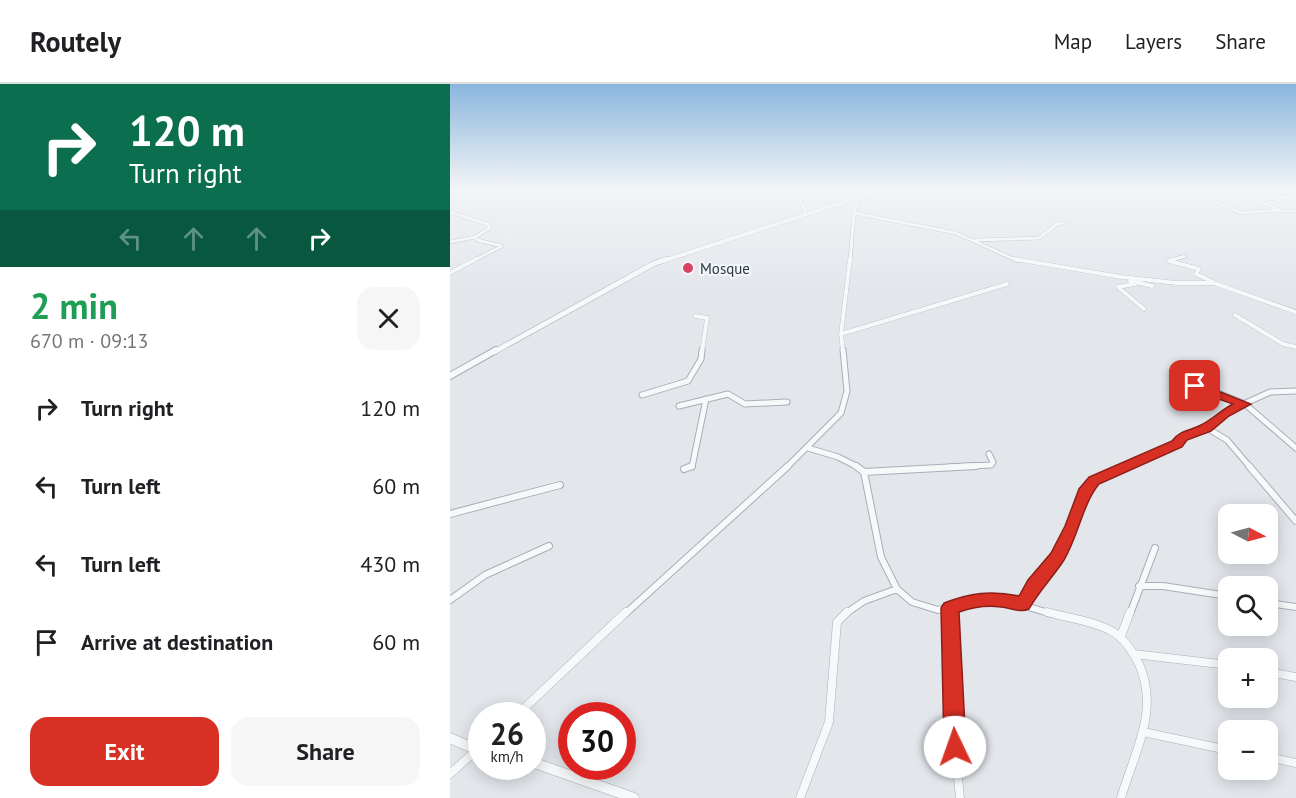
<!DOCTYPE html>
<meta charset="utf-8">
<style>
:root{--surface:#fff;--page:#f6f6f6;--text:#202124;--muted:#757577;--line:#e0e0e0;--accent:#d93025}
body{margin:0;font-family:"PT Sans",sans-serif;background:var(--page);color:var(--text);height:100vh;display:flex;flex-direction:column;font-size:22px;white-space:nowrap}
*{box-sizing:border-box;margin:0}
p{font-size:20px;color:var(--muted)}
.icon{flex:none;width:33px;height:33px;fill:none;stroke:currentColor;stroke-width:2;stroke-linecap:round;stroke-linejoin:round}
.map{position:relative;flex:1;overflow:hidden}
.drawer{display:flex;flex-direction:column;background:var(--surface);width:450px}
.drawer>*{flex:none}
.top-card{background:#0b6e4f;color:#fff;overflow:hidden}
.needle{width:39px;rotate:96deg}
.fabs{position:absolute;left:768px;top:420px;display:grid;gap:12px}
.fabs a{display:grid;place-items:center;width:60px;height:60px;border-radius:12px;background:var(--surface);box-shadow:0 3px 15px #0003;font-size:30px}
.speed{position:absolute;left:18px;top:618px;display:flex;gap:12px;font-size:30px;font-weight:700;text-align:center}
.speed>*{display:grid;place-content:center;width:78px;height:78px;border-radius:50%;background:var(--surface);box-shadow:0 3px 15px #0003;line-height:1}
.speed small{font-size:15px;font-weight:400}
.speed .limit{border:9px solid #d22;background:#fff;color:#111}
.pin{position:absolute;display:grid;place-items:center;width:51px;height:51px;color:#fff;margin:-26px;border-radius:12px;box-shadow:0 3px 9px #0006}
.me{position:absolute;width:66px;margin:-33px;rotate:357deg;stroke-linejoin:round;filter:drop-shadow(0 0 4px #0008)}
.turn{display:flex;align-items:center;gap:21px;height:126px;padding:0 30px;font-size:27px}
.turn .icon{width:78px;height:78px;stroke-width:2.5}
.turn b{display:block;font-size:42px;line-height:51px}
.lanes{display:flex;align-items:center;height:57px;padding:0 30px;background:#0003;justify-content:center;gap:30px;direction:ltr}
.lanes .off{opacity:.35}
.round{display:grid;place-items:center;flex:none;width:63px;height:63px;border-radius:18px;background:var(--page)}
.overview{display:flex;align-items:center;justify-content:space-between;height:102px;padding:0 30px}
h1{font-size:36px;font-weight:700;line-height:45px;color:#1e9e55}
.action{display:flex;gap:12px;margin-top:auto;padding:12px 30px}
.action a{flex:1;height:69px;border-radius:18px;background:var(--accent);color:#fff;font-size:24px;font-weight:700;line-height:69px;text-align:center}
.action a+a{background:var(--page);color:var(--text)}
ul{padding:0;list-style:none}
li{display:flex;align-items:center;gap:18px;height:78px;padding:0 30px}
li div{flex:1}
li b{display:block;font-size:22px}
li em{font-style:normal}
header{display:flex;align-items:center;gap:36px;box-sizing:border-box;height:84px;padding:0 30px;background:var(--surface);border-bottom:2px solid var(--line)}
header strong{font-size:28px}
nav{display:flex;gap:33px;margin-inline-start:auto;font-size:21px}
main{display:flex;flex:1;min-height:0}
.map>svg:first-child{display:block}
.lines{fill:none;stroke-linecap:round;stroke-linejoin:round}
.minor-far4-casing{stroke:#a8aeb7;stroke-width:4}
.minor-far3-casing{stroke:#a8aeb7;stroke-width:4.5}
.minor-far2-casing{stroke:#a8aeb7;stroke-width:7}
.minor-far1-casing{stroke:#a8aeb7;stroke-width:8}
.minor-casing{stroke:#a8aeb7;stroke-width:9}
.tertiary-far3-casing{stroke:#a8aeb7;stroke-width:4.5}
.tertiary-far2-casing{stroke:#a8aeb7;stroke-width:6}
.tertiary-far1-casing{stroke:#a8aeb7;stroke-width:8}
.tertiary-casing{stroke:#a8aeb7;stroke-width:11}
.minor-far4{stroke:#f6f8fa;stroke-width:3}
.minor-far3{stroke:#f6f8fa;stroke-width:4}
.minor-far2{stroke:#f6f8fa;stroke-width:5}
.minor-far1{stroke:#f6f8fa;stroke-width:6}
.minor{stroke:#f6f8fa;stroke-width:8}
.tertiary-far3{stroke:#f6f8fa;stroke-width:4}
.tertiary-far2{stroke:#f6f8fa;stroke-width:5}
.tertiary-far1{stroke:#f6f8fa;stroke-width:6}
.tertiary{stroke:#f6f8fa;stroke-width:10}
.route{fill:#d93025;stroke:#8d1f18;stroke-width:1.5}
.poi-dot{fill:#d64367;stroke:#f3f6f9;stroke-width:2}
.labels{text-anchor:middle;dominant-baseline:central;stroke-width:4.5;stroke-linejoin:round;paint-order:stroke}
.far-poi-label{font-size:15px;fill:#2a3645;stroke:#f3f6f9;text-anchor:start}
</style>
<header>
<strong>Routely</strong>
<nav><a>Map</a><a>Layers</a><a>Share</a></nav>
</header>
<main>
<section class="drawer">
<div class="top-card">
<div class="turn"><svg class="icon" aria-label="right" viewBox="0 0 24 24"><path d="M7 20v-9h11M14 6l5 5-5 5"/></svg><div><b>120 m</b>Turn right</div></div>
<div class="lanes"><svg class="icon off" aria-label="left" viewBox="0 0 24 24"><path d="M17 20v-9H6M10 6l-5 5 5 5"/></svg><svg class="icon off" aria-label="ahead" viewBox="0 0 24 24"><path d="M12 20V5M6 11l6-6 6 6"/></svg><svg class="icon off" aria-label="ahead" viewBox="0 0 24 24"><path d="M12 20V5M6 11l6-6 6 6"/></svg><svg class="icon" aria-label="right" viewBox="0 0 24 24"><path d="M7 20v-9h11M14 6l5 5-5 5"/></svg></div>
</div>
<div class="overview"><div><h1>2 min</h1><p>670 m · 09:13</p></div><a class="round"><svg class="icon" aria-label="close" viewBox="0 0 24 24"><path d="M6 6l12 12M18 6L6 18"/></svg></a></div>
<ul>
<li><svg class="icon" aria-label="right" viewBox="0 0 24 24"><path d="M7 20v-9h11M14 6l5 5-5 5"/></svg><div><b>Turn right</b></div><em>120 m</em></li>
<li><svg class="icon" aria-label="left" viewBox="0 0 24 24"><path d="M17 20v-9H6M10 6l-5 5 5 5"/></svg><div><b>Turn left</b></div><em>60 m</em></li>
<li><svg class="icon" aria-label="left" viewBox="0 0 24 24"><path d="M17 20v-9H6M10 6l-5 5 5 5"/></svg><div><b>Turn left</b></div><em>430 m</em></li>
<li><svg class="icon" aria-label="arrive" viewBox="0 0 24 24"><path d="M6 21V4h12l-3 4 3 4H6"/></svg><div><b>Arrive at destination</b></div><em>60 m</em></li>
</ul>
<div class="action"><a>Exit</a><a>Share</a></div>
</section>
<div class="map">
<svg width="846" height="714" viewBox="0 0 846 714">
<rect width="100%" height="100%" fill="#e3e7ec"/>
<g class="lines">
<defs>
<path id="minor-far4" d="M344 104 357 131
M412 104 415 111
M780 104 808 116 846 112
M815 104 829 113
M0 114 40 104
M758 114 791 129 829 126 804 115
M828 127H846
M0 128 37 140 40 144 25 153 0 158
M404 129 506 149 568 177
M526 156 589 154 607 140 613 139
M23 177 52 162 27 156 25 153
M400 177 404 129 409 113
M719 177 735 172"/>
<path id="minor-far3" d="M565 175 671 193 727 199H764L846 228
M724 175 719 177 749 185 746 190 763 198
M0 189 26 175
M680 197 685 200 668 203 694 225
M681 197 702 202
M785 231 833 260 846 263
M245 232 257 234 252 268
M391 250 557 200
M393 268 391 250 400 175"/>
<path id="minor-far2" d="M735 296 795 320 846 364
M192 311 238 297 251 275 252 266
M229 322 278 310 295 320 337 318
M757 344 777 356 800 383
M358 364 388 373 408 383
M242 383 256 315
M337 383 391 329 397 307 393 266
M499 383 541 381 543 378 539 370
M673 383 727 360 732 353 757 344 774 329 820 308 846 307"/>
<path id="minor-far1" d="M406 382 414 388 431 473 447 505 462 518 488 526 522 516 552 515 602 530
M799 382 846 437
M234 385 242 382
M414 388 526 382
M0 430 110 401
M689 502H713L778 512
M0 516 35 491 99 462
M818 519 846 523
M573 520C591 490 615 465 627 432 631 420 633 406 642 398 651 390 666 386 677 382
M500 524V530
M175 530 338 382
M395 530 414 517 447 505
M680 530 705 464"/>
<path id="minor" d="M500 528 505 663 510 714
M597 528C617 534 645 537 663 548 675 555 683 568 689 580 710 627 684 669 671 714
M671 552 680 528
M684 570 778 581
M818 588 846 593
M66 632 176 528
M693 648 778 666
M818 673 846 679
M0 690 32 661
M350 714 379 638 387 538 397 528"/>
<path id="tertiary-far3" d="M213 177 437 104"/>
<path id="tertiary-far2" d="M44 268 203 180 217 175"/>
<path id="tertiary-far1" d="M0 292 46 266"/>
<path id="tertiary" d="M0 654 32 668
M82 678 184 714"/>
</defs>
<use href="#minor-far4" class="minor-far4-casing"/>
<use href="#minor-far3" class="minor-far3-casing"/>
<use href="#minor-far2" class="minor-far2-casing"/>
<use href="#minor-far1" class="minor-far1-casing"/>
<use href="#minor" class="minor-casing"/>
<use href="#tertiary-far3" class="tertiary-far3-casing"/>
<use href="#tertiary-far2" class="tertiary-far2-casing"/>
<use href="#tertiary-far1" class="tertiary-far1-casing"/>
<use href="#tertiary" class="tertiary-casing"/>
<use href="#minor-far4" class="minor-far4"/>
<use href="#minor-far3" class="minor-far3"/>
<use href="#minor-far2" class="minor-far2"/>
<use href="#minor-far1" class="minor-far1"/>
<use href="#minor" class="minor"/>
<use href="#tertiary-far3" class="tertiary-far3"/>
<use href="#tertiary-far2" class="tertiary-far2"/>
<use href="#tertiary-far1" class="tertiary-far1"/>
<use href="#tertiary" class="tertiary"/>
</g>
<linearGradient id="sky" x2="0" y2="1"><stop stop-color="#8ab6de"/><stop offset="0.51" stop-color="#f2f4f6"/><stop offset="1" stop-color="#f2f4f6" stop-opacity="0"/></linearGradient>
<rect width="846" height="204" fill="url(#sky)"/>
<path class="route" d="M745 298 801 320 779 332 761 347 737 356 732 363 649 400C633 419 628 453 614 476 603 493 589 507 579 525 570 529 561 524 551 523 536 521 523 523 509 528L516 663 513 671 505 674 497 671 494 663 491 524 494 519C520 509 541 506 569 512L578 496 601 469 615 442 629 405 639 393 722 357C730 346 740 347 751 341 763 335 771 326 783 320L740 305V300Z"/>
<circle class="poi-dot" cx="238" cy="184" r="6"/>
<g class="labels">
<g class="far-poi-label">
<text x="250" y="184">Mosque</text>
</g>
</g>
</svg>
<div class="fabs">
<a><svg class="needle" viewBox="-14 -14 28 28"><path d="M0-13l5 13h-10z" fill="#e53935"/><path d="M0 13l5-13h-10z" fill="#757577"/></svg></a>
<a><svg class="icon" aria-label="search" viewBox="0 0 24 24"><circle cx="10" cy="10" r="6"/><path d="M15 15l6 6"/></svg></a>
<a>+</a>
<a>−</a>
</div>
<div class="speed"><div>26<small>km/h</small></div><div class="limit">30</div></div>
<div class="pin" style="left:745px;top:302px;background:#d93025"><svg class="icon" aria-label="arrive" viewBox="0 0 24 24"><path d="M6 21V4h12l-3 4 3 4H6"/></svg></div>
<svg class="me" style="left:505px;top:663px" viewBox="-20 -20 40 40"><circle r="19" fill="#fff"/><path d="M0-13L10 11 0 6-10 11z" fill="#d93025"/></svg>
</div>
</main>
